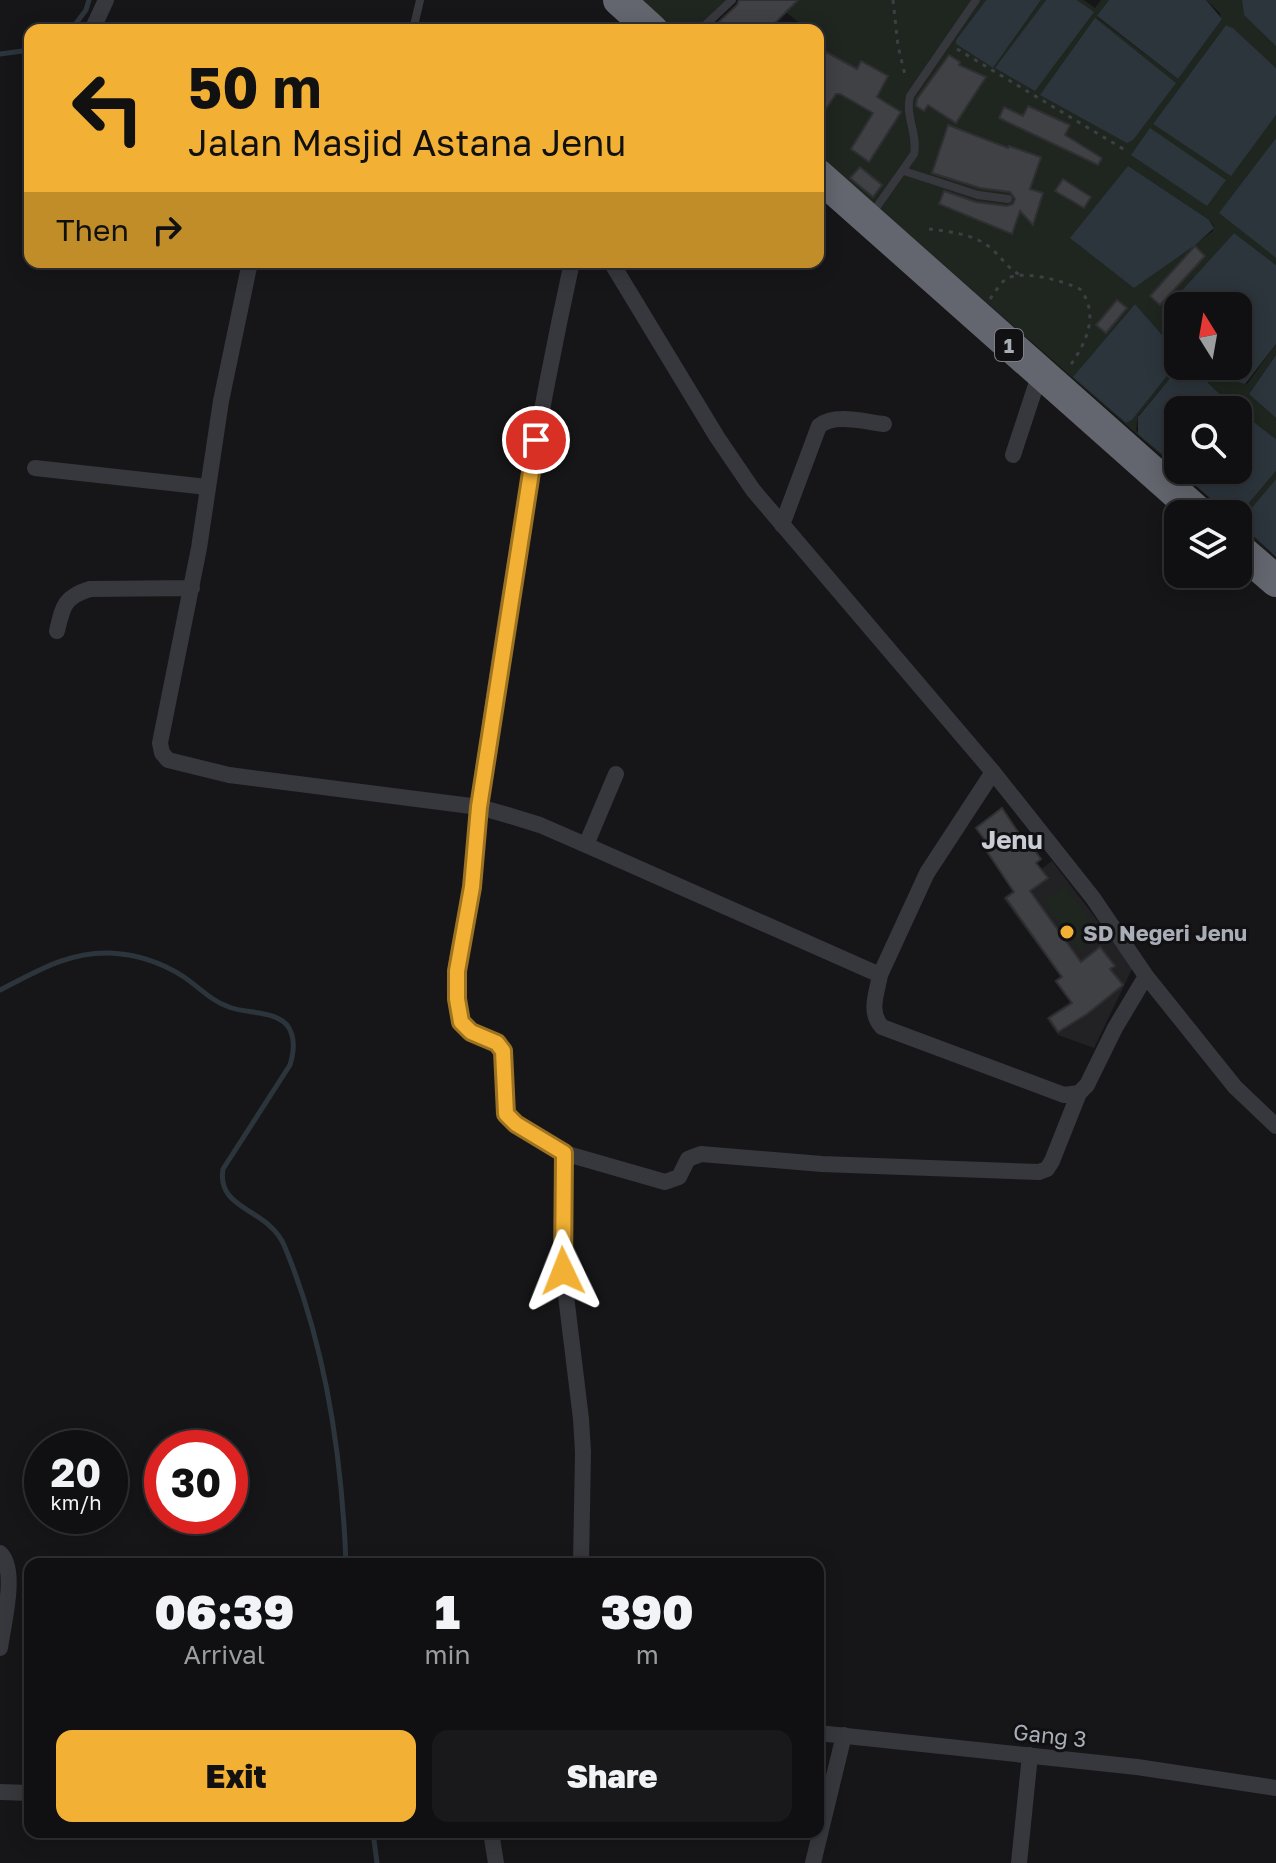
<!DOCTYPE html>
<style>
:root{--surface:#101012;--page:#19191b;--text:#f1f3f6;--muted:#9c9d9f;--line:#303032;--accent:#f2b134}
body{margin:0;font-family:"Golos Text",sans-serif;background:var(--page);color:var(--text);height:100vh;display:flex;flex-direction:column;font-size:30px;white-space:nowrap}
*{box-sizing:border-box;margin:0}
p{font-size:26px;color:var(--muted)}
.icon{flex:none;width:44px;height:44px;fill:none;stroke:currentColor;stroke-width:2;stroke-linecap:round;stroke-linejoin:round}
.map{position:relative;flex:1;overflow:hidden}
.panel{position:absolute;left:24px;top:1558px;width:800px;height:280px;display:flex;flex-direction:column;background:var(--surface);border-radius:16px;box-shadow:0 4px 20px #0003,0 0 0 2px var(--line)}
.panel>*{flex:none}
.banner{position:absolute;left:24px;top:24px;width:800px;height:244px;border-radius:16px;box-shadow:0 4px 20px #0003,0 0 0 2px var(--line);background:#f2b134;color:#111;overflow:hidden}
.needle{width:52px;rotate:349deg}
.tools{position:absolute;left:1164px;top:292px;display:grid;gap:16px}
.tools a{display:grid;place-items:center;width:88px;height:88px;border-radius:16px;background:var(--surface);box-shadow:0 4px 20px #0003,0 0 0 2px var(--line);font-size:40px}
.speed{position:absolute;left:24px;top:1430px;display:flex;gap:16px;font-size:40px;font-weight:700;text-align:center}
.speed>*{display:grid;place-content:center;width:104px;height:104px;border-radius:50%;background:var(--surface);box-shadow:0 4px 20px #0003,0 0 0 2px var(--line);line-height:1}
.speed small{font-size:20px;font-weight:400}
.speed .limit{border:12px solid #d22;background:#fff;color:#111}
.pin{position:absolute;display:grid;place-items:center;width:68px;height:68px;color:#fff;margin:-34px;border:4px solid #fff;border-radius:50%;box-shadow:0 2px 8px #0007}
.me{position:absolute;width:88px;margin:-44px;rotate:358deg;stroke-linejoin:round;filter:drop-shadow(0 0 6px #0008)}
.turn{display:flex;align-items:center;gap:28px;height:168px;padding:0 32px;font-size:36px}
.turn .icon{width:104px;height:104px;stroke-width:2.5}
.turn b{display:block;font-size:56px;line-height:68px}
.then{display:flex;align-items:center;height:76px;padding:0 32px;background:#0003;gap:16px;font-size:30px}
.eta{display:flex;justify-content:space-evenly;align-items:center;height:136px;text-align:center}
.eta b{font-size:48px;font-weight:800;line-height:56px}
.action{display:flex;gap:16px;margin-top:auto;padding:16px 32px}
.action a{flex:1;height:92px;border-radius:16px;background:var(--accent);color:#111;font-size:32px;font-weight:800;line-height:92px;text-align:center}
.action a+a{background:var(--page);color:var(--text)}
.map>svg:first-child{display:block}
.built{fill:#222225}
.green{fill:#1e261f;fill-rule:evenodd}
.water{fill:#2c353c}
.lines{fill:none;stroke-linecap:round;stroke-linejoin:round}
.stream{stroke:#2c353c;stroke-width:5}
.building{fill:#404145;stroke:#303034;stroke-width:2}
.path{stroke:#3d3f44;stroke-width:3;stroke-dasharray:4 6;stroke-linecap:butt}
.lane{stroke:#37383d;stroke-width:8}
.street{stroke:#37383d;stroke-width:16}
.highway{stroke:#63666e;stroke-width:32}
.route-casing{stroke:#9d7322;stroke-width:20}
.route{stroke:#f2b134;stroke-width:14}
.poi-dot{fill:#f2b134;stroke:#111113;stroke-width:3}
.labels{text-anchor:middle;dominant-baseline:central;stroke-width:6;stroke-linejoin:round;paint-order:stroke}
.shield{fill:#111113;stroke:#7b7e86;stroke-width:2}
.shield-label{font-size:20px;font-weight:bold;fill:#a8adb8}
.poi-label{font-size:22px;font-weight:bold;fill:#a8adb8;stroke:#111113;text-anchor:start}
.street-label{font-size:22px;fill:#a8adb8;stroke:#111113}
.quarter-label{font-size:26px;font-weight:bold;fill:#c9ccd4;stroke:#111113}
</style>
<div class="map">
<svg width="1276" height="1863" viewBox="0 0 1276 1863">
<rect width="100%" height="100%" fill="#161618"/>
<path class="built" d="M1052 861 1133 967 1094 1048 1058 1035 1046 1018 1070 1002 1054 981 1060 976 1003 898Z"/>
<path class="green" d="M642 0H736L706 30H674Z
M771 0H986L956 40V44L993 68 1041 0H1046L996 68 1093 12 1077 0H1084L1095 8 1101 0H1109L1097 17 1178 79 1221 20 1220 13 1206 0H1242L1244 14 1276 46V68L1233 28 1226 25 1153 124 1231 175 1276 115V138L1220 213 1276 258V265L1234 233 1170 305 1178 315V353L1135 304 1074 377 1126 423 1132 420 1178 362 1180 366 1138 416 1136 430 1178 470H1192L1187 477 1228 514 818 155V30H800L803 26ZM1209 220 1214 226 1213 231 1134 288Z
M1276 344V355L1249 394 1276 418V439L1246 416 1238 427V410L1190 366H1223L1238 382 1247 384Z
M1276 471V479L1239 523 1276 559 1238 525V516Z
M1065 886 1100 935 1079 950 1044 901Z"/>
<path class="water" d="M986 0H1041L993 68 956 44V40Z
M1046 0H1077L1094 12 1035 91 995 68Z
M1109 0H1206L1222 19 1178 79 1097 16Z
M1242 0H1276V46L1244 15Z
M1095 18 1176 83 1133 140 1127 143 1040 95Z
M1226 25 1233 28 1276 68V115L1231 176 1153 124Z
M1150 128 1226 180 1207 206 1131 155Z
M1276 138V258L1219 213Z
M1128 166 1209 220 1214 228 1195 245 1134 288 1070 238Z
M1234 233 1276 265V344L1245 384 1238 382 1223 366H1238V306H1178V315L1169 305Z
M1135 304 1178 353V362L1132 420 1126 423 1073 377Z
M1276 355V418L1249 394Z
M1180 366H1190L1235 408 1178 410V468L1138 434V417Z
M1246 416 1276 439V471L1238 516 1228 514 1186 477 1192 470H1238V427Z
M1276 479V557L1239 523Z"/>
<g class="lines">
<path class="stream" d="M71 30 86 10 89 0
M0 54 30 50
M0 990C36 972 67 952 109 953 135 954 161 962 184 977 199 987 211 1001 229 1007 246 1014 274 1010 287 1025 296 1037 294 1052 290 1065L223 1169C216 1210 268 1208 284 1245 326 1345 342 1456 346 1564
M373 1832 377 1863"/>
</g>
<path class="building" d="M739 0H798L768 30H710L737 5Z
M826 52 857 69 861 61 888 76 877 97 901 112 869 162 851 149 873 113 840 94H836L818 121V67Z
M949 55 960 62 959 65 986 77 956 123 928 105 924 111 916 106 917 99Z
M1028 106 1070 125 1065 135 1102 158 1098 165 999 118 1004 107 1023 116Z
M948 125 1008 148 1009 146 1041 157 1030 189 1043 193 1033 225 1020 211 1012 234 939 204 944 191 976 202 1007 206 1013 204 1015 199 1010 192 980 188 932 173Z
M860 167 882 185 873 197 850 178Z
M1063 179 1091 197 1084 208 1055 191Z
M1195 246 1205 256 1160 305 1150 296Z
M1117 300 1127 308 1106 333 1096 325Z
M1002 808 1026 844 1029 843 1041 859 1036 863 1048 878 1030 891 1081 962 1100 947 1115 966 1110 969 1123 985 1087 1014 1058 1032 1049 1018 1072 1003 1056 981 1062 977 1006 898 1014 892 984 847 988 844 976 828Z"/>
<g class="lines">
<path class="path" d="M893 0 898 46 906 79
M957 49 1125 150
M929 229C951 232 975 234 992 249 1003 259 1008 269 1022 276
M990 299C995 293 999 284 1006 279 1022 269 1064 281 1080 289 1100 314 1086 344 1069 367"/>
<path class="lane" d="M413 30 420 0
M700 30 732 0
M904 171 978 195 1008 199
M871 215 914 154C918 134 905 117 910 96L976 0"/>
<path class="street" d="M92 30 106 0
M250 262 221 401 199 548 160 743 162 753 168 760 229 775 479 807 504 814 540 825 586 845 880 975C877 993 868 1012 882 1027L1064 1095 1079 1093 1087 1085 1115 1028 1146 976
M572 262C533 441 503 623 479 805 476 831 475 857 472 883 467 925 444 979 461 1020 468 1038 493 1035 503 1051L506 1114 516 1124 564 1153 563 1271 581 1419 583 1452 581 1564
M611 262 717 437 753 490 993 772 1093 898 1146 976 1235 1087 1276 1126
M1013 455 1040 373
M35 468 207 487
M782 525 819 426C835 413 865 422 884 424
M57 631C63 606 64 597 90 589L192 588
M586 845 616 774
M880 975 927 873 993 772
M564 1153 665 1182 679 1177 688 1159 701 1154 822 1164 1039 1172 1047 1169 1052 1161 1079 1093
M0 1553C18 1569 3 1625 0 1648
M818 1733 1137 1767 1276 1788
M0 1792 30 1793
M491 1832 496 1863
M813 1863 844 1735
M1019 1863 1030 1755"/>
<path class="highway" d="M619 0 652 30
M818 175 1200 514
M1238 548 1276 581"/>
</g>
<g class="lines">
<defs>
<path id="route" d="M536 440 479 807 472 887 457 971V999L461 1022 471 1032 497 1043 503 1051 506 1114 516 1124 564 1153 563 1271"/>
</defs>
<use href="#route" class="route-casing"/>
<use href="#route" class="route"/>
</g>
<circle class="poi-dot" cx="1067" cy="932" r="8"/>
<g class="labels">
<rect class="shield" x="995" y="329" width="28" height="32" rx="6"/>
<g class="shield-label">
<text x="1009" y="345">1</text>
</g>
<g class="poi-label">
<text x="1083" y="932">SD Negeri Jenu</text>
</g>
<g class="street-label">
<text transform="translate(1050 1735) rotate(6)">Gang 3</text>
</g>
<g class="quarter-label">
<text x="1012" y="839">Jenu</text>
</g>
</g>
</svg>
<div class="tools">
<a><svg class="needle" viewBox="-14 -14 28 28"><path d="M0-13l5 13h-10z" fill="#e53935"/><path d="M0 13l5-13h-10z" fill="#9c9d9f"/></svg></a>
<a><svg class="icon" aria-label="search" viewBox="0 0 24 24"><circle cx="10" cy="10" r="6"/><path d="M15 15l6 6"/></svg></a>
<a><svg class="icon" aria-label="layers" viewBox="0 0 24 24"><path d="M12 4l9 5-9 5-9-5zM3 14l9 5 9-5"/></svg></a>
</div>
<div class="speed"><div>20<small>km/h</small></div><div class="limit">30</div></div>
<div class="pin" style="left:536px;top:440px;background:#d93025"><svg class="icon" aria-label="arrive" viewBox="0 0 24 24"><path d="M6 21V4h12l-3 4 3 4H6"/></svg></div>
<svg class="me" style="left:563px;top:1271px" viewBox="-20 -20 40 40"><path d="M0-17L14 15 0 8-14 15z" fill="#f2b134" stroke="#fff" stroke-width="4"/></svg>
<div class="banner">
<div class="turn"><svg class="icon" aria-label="left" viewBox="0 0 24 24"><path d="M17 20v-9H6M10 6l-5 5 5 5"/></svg><div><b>50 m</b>Jalan Masjid Astana Jenu</div></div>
<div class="then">Then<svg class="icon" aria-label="right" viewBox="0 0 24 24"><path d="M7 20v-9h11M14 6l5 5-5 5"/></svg></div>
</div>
<section class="panel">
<div class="eta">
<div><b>06:39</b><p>Arrival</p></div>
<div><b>1</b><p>min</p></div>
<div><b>390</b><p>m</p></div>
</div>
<div class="action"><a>Exit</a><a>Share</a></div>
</section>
</div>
